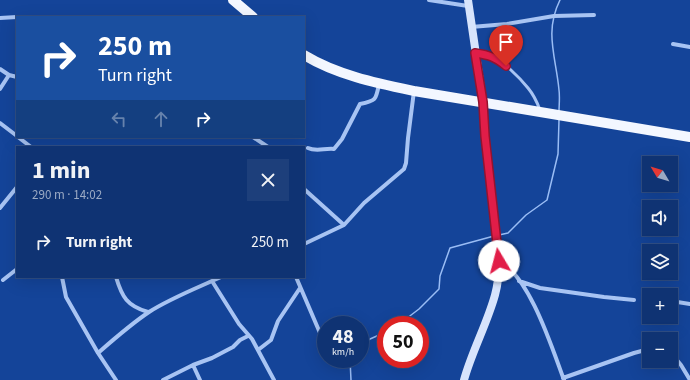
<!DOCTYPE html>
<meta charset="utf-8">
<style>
:root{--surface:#0f3373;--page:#1d3f7b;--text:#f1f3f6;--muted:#9baac4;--line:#2f4e85}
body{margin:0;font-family:"Source Sans 3",sans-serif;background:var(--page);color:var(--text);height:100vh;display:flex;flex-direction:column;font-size:15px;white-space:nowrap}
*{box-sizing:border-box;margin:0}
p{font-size:13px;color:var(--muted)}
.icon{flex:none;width:22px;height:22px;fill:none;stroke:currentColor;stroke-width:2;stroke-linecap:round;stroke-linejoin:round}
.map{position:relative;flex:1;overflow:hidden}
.details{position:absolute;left:16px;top:146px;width:289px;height:132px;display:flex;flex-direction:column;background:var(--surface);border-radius:0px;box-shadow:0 4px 16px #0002,0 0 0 1px var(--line)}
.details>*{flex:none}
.top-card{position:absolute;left:16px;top:16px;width:289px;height:122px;border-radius:0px;box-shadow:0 4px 16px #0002,0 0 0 1px var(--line);background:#1a4fa0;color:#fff;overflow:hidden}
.needle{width:26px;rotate:308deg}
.buttons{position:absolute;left:642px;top:156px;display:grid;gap:8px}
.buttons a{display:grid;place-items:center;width:36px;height:36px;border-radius:0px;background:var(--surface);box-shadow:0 4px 16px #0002,0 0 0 1px var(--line);font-size:20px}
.speed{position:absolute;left:317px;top:316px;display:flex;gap:8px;font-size:20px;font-weight:700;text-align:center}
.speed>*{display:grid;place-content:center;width:52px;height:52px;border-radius:50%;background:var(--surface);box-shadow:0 4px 16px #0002,0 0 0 1px var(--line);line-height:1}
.speed small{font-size:10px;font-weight:400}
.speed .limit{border:6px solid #d22;background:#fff;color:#111}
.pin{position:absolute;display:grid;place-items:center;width:34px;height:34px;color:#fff;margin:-41px -17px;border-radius:50% 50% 50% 0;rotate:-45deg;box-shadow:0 0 4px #0007}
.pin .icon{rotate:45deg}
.me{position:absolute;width:44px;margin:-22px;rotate:352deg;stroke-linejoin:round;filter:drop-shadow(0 0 3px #0008)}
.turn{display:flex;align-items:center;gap:14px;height:84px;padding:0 16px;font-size:18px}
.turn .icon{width:52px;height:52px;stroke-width:2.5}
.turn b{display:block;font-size:28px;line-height:34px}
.lanes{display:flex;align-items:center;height:38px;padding:0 16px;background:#0003;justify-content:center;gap:20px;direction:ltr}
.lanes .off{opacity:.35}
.round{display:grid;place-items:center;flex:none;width:42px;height:42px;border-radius:0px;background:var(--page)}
.head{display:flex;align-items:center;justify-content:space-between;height:68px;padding:0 16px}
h1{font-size:24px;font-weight:700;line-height:30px}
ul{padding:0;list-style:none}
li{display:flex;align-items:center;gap:12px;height:56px;padding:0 16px}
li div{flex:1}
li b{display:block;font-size:15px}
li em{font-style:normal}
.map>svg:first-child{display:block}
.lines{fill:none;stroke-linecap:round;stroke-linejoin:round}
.stream{stroke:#9abdf5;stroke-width:1.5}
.lane{stroke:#a8c4f3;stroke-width:3}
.street{stroke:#a8c4f3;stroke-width:4}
.secondary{stroke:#d7e4fc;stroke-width:8}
.primary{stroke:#f3f7ff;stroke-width:10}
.route-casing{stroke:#92132f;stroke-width:10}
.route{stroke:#e11d48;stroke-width:7}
</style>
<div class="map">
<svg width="690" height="380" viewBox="0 0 690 380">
<rect width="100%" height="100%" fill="#144499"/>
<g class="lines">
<path class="stream" d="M559 112C559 105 560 97 559 90 556 57 544 32 560 0
M499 235 508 233 526 215 547 200 558 154 559 120
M398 325 419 309 439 289 440 276 450 248 494 236
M360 348 370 339 386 332
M350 359 351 380"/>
<path class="lane" d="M477 53C481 54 486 54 490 55 501 59 520 78 528 88 533 94 537 102 540 110"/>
<path class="street" d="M429 0 468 6
M0 18 17 17
M471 27 507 24 554 16 594 15
M673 44 690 47
M0 69 9 75 17 77
M0 89 9 75
M0 123 17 136
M18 137 31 147
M253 137 268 147
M308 148C316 152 325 148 334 149L342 139 360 104C376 101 376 100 379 84
M304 189 344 225
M0 208 17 187
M304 244 344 225 364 203 404 169 406 163 408 138 414 91
M499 261C530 277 552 348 564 380
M62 277 66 297 98 353 116 380
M116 277C122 297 127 306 148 312
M296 277 320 333
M3 280 17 269
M212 281 239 324 252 339 274 380
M519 281 540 288 604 297 634 300
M651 294 653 295
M671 301 690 304
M258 350 271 340 278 321 300 288
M98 353C114 339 131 324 149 312 171 298 197 288 221 277
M671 353 681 365 690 380
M193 365 200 380
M563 378 634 353 649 349
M163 380 193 365 212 358 233 347 240 340 248 336"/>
<path class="secondary" d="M464 380C472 351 487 324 495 295 498 284 499 273 499 261L485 136 483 102 468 0"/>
<path class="primary" d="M233 0 253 17
M304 55C337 75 376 83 414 91L690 137"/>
</g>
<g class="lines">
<defs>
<path id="route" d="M499 261 485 136 483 102 475 53C489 55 495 57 506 66"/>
</defs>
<use href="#route" class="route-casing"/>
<use href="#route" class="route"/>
</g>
</svg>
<div class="buttons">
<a><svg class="needle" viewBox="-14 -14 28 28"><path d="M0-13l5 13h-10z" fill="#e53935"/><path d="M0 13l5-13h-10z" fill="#9baac4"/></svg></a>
<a><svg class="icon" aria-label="sound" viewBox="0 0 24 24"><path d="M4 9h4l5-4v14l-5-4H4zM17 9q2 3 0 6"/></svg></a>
<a><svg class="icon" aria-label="layers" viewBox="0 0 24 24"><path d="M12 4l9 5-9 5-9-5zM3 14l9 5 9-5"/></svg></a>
<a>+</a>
<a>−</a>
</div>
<div class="speed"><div>48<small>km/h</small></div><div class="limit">50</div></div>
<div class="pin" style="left:506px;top:66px;background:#d93025"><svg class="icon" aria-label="arrive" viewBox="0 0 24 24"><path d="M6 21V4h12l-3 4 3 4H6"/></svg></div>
<svg class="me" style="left:499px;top:261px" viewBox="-20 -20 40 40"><circle r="19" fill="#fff"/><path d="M0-13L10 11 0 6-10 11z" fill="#e11d48"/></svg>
<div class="top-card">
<div class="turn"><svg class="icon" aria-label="right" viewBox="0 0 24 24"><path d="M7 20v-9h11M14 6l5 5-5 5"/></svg><div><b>250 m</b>Turn right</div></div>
<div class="lanes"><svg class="icon off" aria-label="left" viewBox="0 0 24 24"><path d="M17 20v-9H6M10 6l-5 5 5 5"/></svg><svg class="icon off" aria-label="ahead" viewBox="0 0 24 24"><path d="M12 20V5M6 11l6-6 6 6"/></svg><svg class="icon" aria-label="right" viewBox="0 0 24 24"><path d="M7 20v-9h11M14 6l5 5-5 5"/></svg></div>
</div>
<section class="details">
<div class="head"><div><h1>1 min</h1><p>290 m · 14:02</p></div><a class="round"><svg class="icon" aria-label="close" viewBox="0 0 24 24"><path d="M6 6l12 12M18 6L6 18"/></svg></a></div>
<ul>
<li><svg class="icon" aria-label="right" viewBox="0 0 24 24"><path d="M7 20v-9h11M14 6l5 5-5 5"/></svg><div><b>Turn right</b></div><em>250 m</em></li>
</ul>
</section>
</div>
